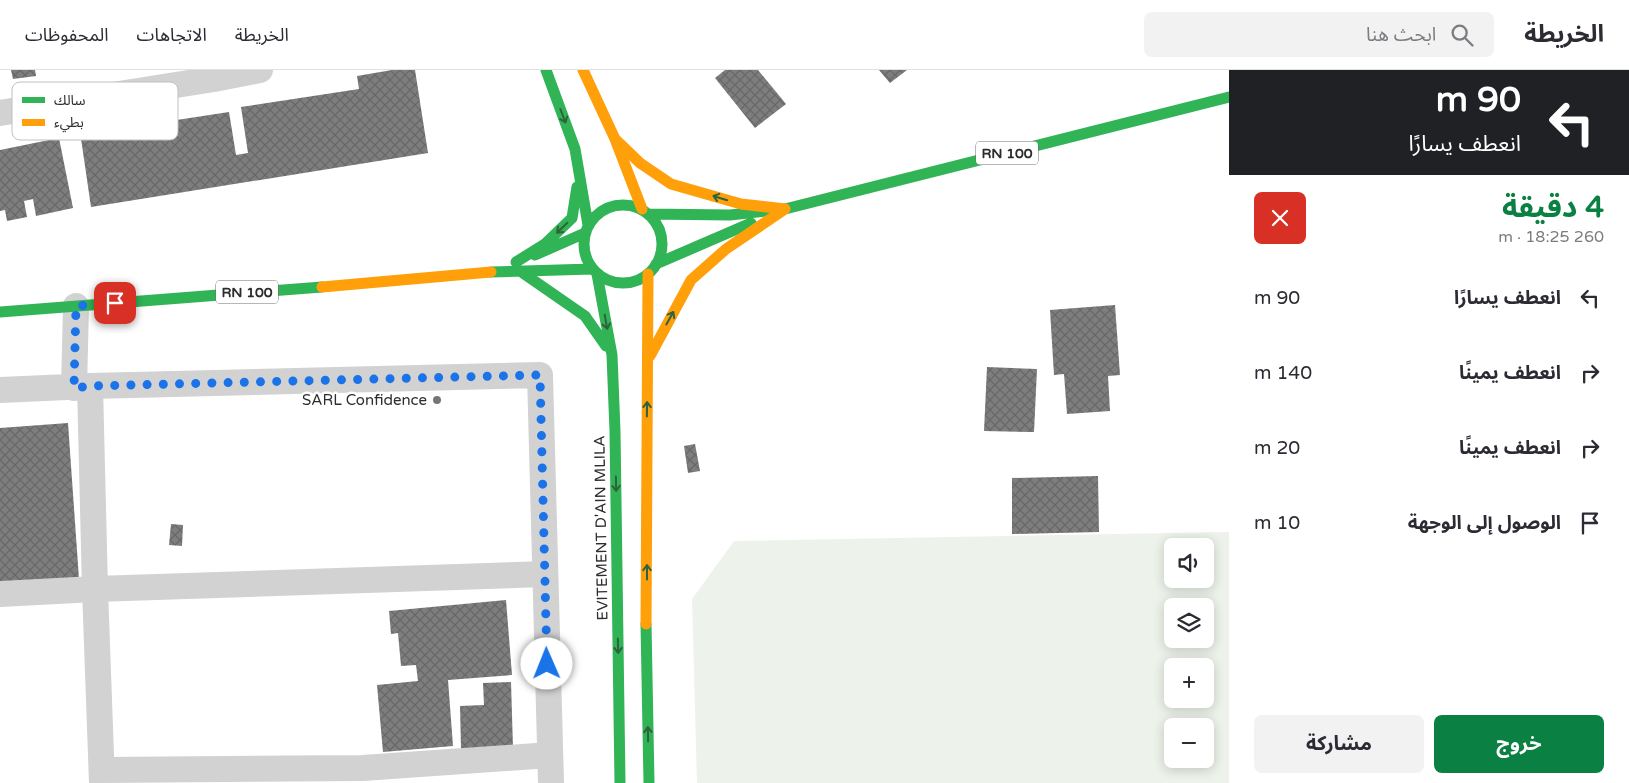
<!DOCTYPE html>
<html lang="ar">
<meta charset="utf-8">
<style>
:root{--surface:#fff;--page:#f2f2f3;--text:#2b2b33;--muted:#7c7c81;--line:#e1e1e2;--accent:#0b8043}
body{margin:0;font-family:"Varela Round","Noto Sans Arabic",sans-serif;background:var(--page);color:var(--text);direction:rtl;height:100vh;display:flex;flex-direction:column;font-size:19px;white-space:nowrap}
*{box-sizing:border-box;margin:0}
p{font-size:16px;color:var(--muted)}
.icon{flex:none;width:28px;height:28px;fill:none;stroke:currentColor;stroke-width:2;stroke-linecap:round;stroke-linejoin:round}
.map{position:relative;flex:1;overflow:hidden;direction:ltr}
.details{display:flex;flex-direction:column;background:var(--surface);width:400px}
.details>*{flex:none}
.top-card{background:#202124;color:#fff;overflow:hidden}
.fabs{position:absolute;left:1164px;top:468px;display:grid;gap:10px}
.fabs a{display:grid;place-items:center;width:50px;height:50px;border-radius:8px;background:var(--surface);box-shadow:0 2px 12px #0003;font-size:25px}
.pin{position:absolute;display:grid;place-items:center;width:42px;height:42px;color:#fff;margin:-21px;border-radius:10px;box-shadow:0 2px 8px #0006}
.me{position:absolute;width:55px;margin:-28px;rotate:359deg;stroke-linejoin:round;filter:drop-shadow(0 0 4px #0008)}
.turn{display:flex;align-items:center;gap:18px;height:105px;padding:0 25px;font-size:22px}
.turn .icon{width:65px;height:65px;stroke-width:2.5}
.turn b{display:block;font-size:35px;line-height:42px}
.round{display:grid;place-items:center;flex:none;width:52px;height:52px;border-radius:8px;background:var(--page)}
.head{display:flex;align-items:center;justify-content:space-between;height:85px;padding:0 25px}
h1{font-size:30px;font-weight:700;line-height:38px;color:var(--accent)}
.action{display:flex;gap:10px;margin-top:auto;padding:10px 25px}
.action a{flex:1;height:58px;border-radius:8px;background:var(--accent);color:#fff;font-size:20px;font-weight:700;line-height:58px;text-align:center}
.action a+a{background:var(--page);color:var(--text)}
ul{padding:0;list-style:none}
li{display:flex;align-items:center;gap:15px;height:75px;padding:0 25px}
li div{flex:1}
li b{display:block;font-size:19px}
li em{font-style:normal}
header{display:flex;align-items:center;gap:30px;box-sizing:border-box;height:70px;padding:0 25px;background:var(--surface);border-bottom:1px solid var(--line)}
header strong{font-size:24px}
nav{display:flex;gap:28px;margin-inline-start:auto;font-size:18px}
.search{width:350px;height:45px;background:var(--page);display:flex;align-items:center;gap:12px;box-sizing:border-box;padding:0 18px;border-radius:8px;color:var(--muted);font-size:19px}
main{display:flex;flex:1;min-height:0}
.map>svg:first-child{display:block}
.pitch{fill:#edf3eb;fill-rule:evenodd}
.building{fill:url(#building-cross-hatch)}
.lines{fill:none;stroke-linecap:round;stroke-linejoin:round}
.street{stroke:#d2d2d2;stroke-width:26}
.fast{stroke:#30b455;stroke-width:11}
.slow{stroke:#ff9f0a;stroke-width:11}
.oneway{stroke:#2e633d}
.route{stroke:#1a73e8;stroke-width:9;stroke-dasharray:0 16.2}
.poi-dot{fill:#767676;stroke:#fff;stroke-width:2}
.labels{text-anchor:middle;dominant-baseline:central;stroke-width:5;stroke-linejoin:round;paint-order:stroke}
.shield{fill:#fff;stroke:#6c6c6c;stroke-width:1}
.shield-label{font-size:14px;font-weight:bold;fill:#2d2d2d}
.poi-label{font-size:15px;fill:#2d2d2d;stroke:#fff;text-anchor:end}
.street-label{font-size:15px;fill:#2d2d2d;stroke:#fff}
.key{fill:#fff;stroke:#c0c0c0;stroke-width:1}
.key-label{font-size:14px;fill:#2d2d2d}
</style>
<header>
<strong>الخريطة</strong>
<div class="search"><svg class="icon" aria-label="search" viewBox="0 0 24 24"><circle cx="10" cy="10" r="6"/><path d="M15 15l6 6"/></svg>ابحث هنا</div>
<nav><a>الخريطة</a><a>الاتجاهات</a><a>المحفوظات</a></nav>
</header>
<main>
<section class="details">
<div class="top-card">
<div class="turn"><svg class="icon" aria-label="left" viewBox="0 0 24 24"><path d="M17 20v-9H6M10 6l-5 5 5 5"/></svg><div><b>90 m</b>انعطف يسارًا</div></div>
</div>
<div class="head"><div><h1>4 دقيقة</h1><p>260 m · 18:25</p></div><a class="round" style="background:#d93025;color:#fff"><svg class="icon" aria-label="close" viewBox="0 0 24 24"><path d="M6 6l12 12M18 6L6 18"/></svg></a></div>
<ul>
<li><svg class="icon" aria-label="left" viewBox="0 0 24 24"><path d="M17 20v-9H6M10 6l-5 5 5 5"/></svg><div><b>انعطف يسارًا</b></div><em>90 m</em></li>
<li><svg class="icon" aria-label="right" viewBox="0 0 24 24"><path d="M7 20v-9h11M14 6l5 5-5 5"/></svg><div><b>انعطف يمينًا</b></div><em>140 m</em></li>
<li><svg class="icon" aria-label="right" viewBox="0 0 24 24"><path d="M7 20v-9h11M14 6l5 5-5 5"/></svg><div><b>انعطف يمينًا</b></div><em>20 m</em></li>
<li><svg class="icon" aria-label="arrive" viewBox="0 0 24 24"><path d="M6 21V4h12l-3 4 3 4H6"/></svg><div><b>الوصول إلى الوجهة</b></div><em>10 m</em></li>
</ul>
<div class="action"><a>خروج</a><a>مشاركة</a></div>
</section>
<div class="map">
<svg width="1229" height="713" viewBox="0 0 1229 713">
<defs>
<pattern id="building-cross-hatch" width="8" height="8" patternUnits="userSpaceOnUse" patternTransform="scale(1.25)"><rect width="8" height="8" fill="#7e7e7e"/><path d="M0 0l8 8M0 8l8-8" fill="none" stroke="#686868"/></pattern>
</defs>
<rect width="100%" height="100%" fill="#fff"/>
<path class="pitch" d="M1229 462V713H697L692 529 734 471ZM1172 476H1205V509H1172ZM1172 536H1205V569H1172ZM1172 596H1205V629H1172ZM1172 656H1205V689H1172Z"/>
<path class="building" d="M11 0H35L36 6 13 9Z
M392 0H415L428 83 91 137 78 48 154 36 157 53 229 42 236 85 248 83 241 37 359 19 357 6Z
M725 0H758L786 34 755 58 715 8Z
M879 0H907L890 13Z
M59 68 73 138 36 146 33 129 24 131 27 147 7 151 5 140 0 141V80Z
M1115 235 1120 305 1108 306 1110 341 1067 344 1064 304 1054 305 1050 240Z
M987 297 1037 299 1034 362 984 361Z
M68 353 79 509 0 515V358Z
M695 374 700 401 688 403 684 376Z
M1098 406 1099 462 1012 464V408Z
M171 454 183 455 182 476 169 475Z
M506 530 512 605 448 610 453 676 383 682 377 615 418 611 416 595 401 596 398 563 391 564 389 541Z
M511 612 513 678 461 679 460 636 484 635 483 613Z"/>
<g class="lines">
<path class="street" d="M0 43 214 9 260 0
M90 316 95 519 102 713
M74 318 76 236
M0 320 90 316 540 305 551 713
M0 524 95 519 545 504
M102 700 363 698 550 685"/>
<path class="fast" d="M546 0 575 79 588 155
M584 174a39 39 0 1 1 78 0a39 39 0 1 1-78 0Z
M648 144 730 145 785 139 1229 27
M535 185 585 163
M516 192 545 174 572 148 577 117
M656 194 751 153
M520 201 585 246 606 276
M491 202 592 199
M597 204 612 285 615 361 620 713
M0 242 322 217
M646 554 649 713"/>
<path class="slow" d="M583 0 615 69 642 139
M615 69 640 93 671 114 741 134 785 139
M322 217 491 202
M650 286 691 210 726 179 785 139
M646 554 648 204"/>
</g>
<defs><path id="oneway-shaft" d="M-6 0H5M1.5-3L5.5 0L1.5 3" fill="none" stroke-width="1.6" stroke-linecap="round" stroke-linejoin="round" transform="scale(1.25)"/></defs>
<g class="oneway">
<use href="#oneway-shaft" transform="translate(563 46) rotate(69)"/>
<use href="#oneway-shaft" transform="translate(720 128) rotate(-163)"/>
<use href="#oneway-shaft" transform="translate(562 158) rotate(136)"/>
<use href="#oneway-shaft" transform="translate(670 248) rotate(-61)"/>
<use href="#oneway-shaft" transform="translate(606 252) rotate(80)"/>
<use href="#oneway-shaft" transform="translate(647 339) rotate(-89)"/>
<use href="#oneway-shaft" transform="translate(616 414) rotate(89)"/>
<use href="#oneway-shaft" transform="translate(647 502) rotate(-90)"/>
<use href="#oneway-shaft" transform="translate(618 576) rotate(89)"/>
<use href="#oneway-shaft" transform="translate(648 664) rotate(-91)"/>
</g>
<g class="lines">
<path class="route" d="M115 233 76 236 74 318 90 316 540 305 547 594"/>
</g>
<circle class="poi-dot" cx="437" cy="330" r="5"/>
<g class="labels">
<g class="shield">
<rect x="976" y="71.5" width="62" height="23" rx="4"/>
<rect x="216" y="210.5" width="62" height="23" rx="4"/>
</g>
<g class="shield-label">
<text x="1007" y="83">RN 100</text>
<text x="247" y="222">RN 100</text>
</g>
<g class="poi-label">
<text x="427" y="330">SARL Confidence</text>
</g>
<g class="street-label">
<text transform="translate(601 458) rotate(-91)">EVITEMENT D'AIN MLILA</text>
</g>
</g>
<rect x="12" y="12" width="166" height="58" rx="8" class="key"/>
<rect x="22" y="27" width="23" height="6" fill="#30b455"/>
<rect x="22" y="49" width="23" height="7" fill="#ff9f0a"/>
<g class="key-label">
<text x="54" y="35">سالك</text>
<text x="54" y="57">بطيء</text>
</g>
</svg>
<div class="fabs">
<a><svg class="icon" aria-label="sound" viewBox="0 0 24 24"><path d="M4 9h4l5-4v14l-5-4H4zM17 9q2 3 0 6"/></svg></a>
<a><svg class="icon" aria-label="layers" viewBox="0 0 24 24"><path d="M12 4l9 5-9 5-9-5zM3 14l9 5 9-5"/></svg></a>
<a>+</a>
<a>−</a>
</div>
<div class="pin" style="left:115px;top:233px;background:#d93025"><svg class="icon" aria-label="arrive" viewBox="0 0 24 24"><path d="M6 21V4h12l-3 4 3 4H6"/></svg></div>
<svg class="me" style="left:547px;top:594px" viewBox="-20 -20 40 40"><circle r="19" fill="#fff"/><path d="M0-13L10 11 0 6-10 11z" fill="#1a73e8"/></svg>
</div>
</main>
